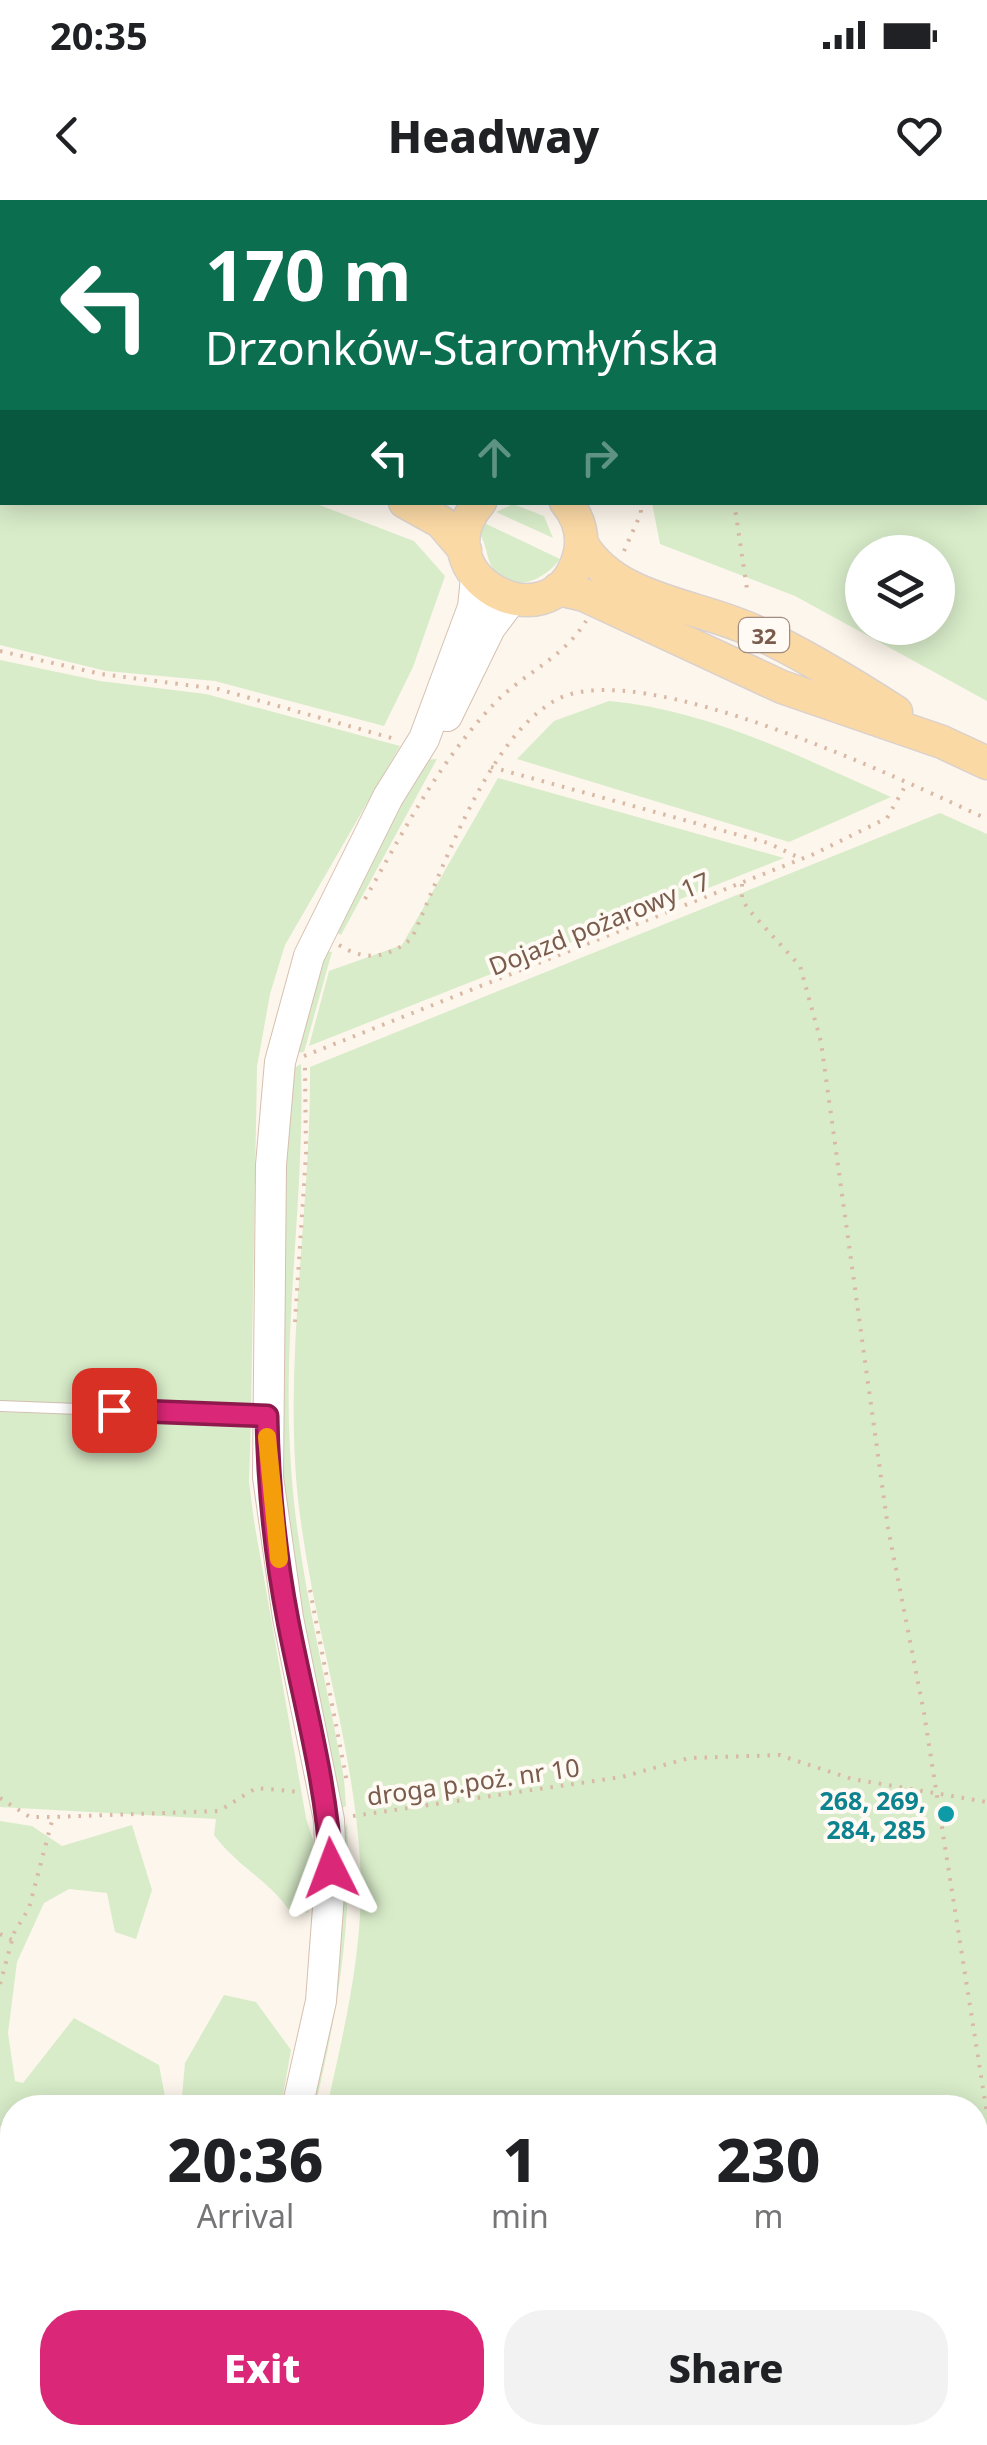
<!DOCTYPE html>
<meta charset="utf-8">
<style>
:root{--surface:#fff;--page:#f2f2f2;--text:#202124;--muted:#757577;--accent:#db2777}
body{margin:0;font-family:"Noto Sans",sans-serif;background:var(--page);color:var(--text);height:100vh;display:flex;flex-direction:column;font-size:38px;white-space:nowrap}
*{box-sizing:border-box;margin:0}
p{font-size:32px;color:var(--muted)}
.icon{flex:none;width:55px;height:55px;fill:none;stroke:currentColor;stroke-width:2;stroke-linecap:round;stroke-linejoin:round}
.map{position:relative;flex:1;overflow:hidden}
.details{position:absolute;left:0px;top:1895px;width:988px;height:350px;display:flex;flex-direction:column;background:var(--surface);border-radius:40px 40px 0 0;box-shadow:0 5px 25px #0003}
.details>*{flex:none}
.hud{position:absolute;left:0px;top:0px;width:988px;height:305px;box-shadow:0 5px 25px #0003;background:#0b6e4f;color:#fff;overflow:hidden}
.tools{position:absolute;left:845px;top:335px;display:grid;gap:20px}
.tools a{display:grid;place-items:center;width:110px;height:110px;border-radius:50%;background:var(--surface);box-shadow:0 5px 25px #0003;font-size:50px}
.pin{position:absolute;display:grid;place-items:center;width:85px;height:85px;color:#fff;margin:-42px;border-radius:20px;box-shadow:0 5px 15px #0006}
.me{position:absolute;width:110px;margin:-55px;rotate:357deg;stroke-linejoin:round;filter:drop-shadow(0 0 8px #0008)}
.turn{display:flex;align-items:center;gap:35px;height:210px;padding:0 40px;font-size:45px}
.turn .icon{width:130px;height:130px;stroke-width:2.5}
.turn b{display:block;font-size:70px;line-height:85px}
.lanes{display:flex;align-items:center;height:95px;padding:0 40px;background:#0003;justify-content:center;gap:50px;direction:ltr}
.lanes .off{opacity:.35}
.eta{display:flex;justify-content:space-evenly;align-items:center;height:170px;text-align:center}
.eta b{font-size:60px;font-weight:800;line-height:70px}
.cta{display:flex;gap:20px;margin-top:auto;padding:20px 40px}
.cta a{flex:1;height:115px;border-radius:40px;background:var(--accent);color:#fff;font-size:40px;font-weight:800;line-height:115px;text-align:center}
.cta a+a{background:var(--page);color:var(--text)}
.status{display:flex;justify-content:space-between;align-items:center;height:70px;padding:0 50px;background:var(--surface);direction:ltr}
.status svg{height:28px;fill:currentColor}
header{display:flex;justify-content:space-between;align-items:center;height:130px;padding:0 40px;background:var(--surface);font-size:45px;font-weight:800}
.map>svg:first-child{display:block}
.green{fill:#d8ecc9;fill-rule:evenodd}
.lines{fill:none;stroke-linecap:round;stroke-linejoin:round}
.service-casing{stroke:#d1beb0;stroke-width:12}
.secondary-casing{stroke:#d6c0b0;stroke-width:32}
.primary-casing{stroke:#dad1cd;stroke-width:35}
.path{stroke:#d9b8a5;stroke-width:4;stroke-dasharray:2.5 8;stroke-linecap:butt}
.service{stroke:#fff;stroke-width:10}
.secondary{stroke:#fff;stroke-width:30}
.primary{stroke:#fbd9a5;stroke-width:32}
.route-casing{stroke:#8e194d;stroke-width:25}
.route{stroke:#db2777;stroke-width:18}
.slow{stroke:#f59e0b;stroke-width:18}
.culture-dot{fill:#0f9aa8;stroke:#fffaf3;stroke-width:4}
.labels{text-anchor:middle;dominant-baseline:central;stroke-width:8;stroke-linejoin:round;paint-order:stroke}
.shield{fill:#fffaf3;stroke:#a28b7f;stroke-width:2.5}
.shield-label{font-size:22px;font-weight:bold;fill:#7a5c4d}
.street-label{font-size:25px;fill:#7a5c4d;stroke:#fffaf3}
.culture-label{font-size:25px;font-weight:bold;fill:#0d838f;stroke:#fffaf3;text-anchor:end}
</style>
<div class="status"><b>20:35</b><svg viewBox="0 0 49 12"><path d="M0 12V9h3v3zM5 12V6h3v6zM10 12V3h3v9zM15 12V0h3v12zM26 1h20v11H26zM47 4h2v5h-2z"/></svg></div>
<header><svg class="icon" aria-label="back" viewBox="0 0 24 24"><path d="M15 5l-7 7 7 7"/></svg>Headway<svg class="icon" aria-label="heart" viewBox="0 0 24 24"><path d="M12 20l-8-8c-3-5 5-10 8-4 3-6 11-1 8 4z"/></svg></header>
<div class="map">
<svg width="987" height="2245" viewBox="0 0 987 2245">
<rect width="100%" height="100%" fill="#fdf6ec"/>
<path class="green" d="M25 0H566L23 2Z
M625 0H987V501L795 396 660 344 652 303 985 302V2ZM862 352H938V428H862Z
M0 147 2 302 314 303 414 341 445 376 413 467 384 526 215 481 106 471 0 445Z
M513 304 544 316 553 338 496 312Z
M484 323 560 359C545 380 512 395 493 369 486 358 487 344 479 333Z
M0 460 100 481 206 494 400 546 285 745 270 794 257 867 251 1209 0 1201Z
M609 501C709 510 800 557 891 597L789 642 517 559 554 521Z
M437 559 341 735 336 732 423 560Z
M498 578 784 658 309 846 329 771 402 745Z
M940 613 987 634V2245H199L204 2232H975V1908L327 1907C345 1825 365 1745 360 1660 352 1530 306 1406 296 1277 286 1141 311 1004 310 867Z
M326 751 332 752 304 852 297 853V821Z
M301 864C305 993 283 1121 290 1250 295 1362 325 1470 344 1579L346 1606 342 1608 280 1312 287 872Z
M0 1212 251 1220 249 1282 254 1321 306 1618 319 1659 308 1713 289 1710C267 1679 238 1667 214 1635L216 1619 0 1607Z
M0 1621 32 1626 62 1646 132 1625 152 1690 136 1739 115 1732 107 1693 69 1689 44 1703 17 1762 8 1833 15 1881 23 1883 74 1818 159 1865 167 1907H42L43 1901 28 1899 12 1908V1915L0 1927Z
M347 1624C353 1722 337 1813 315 1907L305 1908 340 1636Z
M224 1795 256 1802 291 1850 281 1907H181L185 1863Z
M0 2042H12V2232L131 2233 123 2245H0Z"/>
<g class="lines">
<defs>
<path id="service" d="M0 1206 264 1216"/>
<path id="secondary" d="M589 2V0
M447 516 490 428 511 400
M297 1908 321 1801 331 1668 329 1620 288 1418 268 1277 271 965 280 862 309 756 388 597 424 539 473 407 476 378
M158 2245 166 2232"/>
<path id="primary" d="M0 100 2 101
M405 302 441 322 465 350
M480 302C417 374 549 448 578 360 585 339 580 319 566 302
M582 344C616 402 701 405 756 432 805 455 851 483 896 512
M558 389 584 395 782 487 942 542 987 563"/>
</defs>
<use href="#service" class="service-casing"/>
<use href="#secondary" class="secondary-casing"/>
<use href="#primary" class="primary-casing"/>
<path class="path" d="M615 2V0
M0 43 2 44
M985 113 987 112
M985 297 987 302
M734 302 747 389
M624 351 641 313 640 302
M0 451 101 474 218 489 395 539
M491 567 768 643 802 659
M742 684V699L748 709 800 766 821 842 888 1328 924 1513 987 1914
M365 699C403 632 438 564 491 507 521 474 562 460 586 421
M339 745C365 762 389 758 412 738 443 669 488 537 556 500 639 454 903 580 987 619
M304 856 814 654 887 618 907 583
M295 1122 306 954 305 866
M310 1390 347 1582
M0 1598 30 1617H53L219 1611 256 1588 301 1592
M353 1616 622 1577 689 1558 779 1555 852 1579 987 1602
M0 1734 12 1740
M0 1784 14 1733 29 1708 53 1617
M0 1966 12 1959
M975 2189 987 2190"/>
<use href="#service" class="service"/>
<use href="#secondary" class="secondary"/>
<use href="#primary" class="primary"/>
</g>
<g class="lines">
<defs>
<path id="route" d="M114 1210 267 1216C268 1284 275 1353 288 1421 304 1504 327 1584 331 1668"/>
</defs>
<use href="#route" class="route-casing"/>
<use href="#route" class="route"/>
<path class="slow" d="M267 1237 279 1359"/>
</g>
<circle class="culture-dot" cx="946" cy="1614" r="10"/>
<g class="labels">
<rect class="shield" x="739" y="418" width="50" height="34" rx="8"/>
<g class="shield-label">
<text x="764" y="435">32</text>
</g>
<g class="street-label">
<text transform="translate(599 723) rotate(-22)">Dojazd pożarowy 17</text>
<text transform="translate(473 1581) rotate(-8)">droga p.poż. nr 10</text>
</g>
<g class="culture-label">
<text x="926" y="1600">268, 269,<tspan x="926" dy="29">284, 285</tspan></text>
</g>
</g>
</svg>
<div class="tools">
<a><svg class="icon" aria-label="layers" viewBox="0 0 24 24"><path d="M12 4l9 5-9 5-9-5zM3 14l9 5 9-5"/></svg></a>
</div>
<div class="pin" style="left:114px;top:1210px;background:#d93025"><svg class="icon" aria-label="arrive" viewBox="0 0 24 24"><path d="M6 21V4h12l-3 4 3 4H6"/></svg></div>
<svg class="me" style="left:331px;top:1668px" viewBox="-20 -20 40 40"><path d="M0-17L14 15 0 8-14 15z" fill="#db2777" stroke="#fff" stroke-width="4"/></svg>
<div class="hud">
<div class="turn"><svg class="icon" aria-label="left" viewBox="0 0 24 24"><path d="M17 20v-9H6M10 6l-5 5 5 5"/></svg><div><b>170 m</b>Drzonków-Staromłyńska</div></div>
<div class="lanes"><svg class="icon" aria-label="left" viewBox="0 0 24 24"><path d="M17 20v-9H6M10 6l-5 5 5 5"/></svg><svg class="icon off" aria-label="ahead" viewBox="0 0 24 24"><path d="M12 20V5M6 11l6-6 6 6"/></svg><svg class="icon off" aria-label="right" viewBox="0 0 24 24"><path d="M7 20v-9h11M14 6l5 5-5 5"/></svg></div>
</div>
<section class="details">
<div class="eta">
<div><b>20:36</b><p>Arrival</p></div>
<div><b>1</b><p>min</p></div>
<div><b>230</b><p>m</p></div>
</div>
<div class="cta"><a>Exit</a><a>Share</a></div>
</section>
</div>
